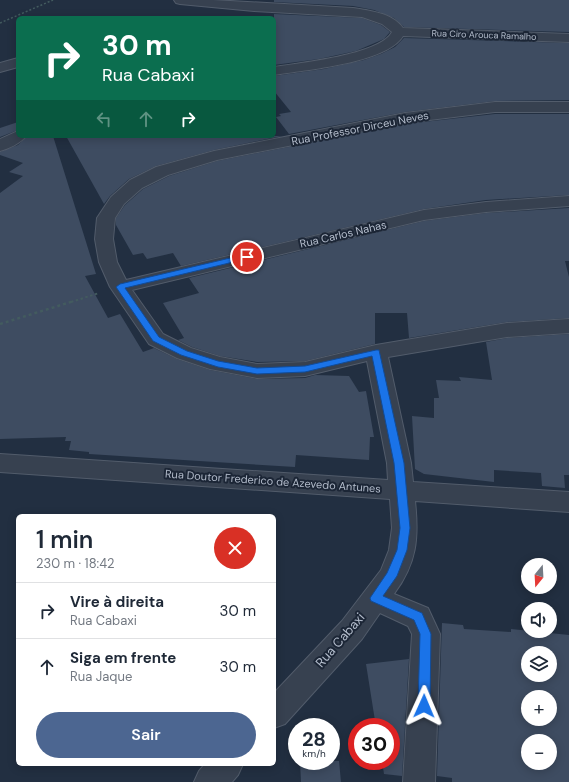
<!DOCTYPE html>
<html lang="pt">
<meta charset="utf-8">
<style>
:root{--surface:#fff;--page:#f2f2f3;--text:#1f2937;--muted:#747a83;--line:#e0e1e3;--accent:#4c6691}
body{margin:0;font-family:"DM Sans",sans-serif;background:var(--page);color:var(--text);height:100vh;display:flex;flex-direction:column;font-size:15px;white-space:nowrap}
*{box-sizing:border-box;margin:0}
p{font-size:13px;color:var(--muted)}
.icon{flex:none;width:22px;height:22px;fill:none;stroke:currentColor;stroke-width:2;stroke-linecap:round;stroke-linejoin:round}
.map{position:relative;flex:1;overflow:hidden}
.details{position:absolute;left:16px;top:514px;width:260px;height:252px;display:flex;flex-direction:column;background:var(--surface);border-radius:6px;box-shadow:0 2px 10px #0003}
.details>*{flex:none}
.guide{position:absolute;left:16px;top:16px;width:260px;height:122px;border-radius:6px;box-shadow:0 2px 10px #0003;background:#0b6e4f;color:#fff;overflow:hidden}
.needle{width:26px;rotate:198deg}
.controls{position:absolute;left:521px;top:558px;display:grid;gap:8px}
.controls a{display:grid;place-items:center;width:36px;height:36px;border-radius:50%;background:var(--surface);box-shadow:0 2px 10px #0003;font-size:20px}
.speed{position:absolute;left:288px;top:718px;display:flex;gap:8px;font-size:20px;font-weight:700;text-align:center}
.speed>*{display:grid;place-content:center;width:52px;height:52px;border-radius:50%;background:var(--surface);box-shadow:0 2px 10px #0003;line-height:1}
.speed small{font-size:10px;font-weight:400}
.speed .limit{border:6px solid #d22;background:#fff;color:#111}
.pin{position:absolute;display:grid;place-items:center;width:34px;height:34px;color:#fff;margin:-17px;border:2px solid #fff;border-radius:50%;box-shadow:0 1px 4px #0007}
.me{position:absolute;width:44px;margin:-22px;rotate:1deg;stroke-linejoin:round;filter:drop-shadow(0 0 3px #0008)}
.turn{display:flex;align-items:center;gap:14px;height:84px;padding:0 20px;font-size:18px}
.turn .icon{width:52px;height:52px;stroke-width:2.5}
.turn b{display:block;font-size:28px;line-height:34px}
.lanes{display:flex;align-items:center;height:38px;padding:0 20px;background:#0003;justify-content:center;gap:20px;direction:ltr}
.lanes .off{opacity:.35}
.round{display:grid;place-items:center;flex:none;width:42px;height:42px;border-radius:21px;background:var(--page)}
.summary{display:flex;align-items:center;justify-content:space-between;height:68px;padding:0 20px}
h1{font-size:24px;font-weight:600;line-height:30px}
.cta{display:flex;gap:8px;margin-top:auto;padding:8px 20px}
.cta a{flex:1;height:46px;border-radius:24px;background:var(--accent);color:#fff;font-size:16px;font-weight:600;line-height:46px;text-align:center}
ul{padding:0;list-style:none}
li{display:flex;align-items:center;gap:12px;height:56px;padding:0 20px;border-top:1px solid var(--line)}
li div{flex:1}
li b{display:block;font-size:15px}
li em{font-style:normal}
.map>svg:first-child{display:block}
.building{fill:#3e4c61;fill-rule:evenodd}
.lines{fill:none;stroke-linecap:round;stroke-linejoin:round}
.minor-casing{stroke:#525c6b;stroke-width:2}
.path-far2{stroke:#435b5f;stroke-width:1.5;stroke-dasharray:2 2;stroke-linecap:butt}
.path-far1{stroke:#435b5f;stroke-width:2;stroke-dasharray:2.5 2.5;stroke-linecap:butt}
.path{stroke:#435b5f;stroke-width:2.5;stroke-dasharray:3 3;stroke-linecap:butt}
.minor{fill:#374150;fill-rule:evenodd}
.route{fill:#1a73e8;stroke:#114b97}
.labels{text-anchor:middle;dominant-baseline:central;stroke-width:4;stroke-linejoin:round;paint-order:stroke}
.far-street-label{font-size:9px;fill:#b3bccb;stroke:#1c2636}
.street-label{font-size:11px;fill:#b3bccb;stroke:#1c2636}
.near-street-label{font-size:13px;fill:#b3bccb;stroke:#1c2636}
</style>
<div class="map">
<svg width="569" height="782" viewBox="0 0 569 782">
<rect width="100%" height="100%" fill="#222f41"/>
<path class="building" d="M274 0H569V32L404 27 394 18 374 10 353 6 274 2Z
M274 14 362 18 381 25 390 32 384 39 356 51 319 59 274 65Z
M404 38 569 43V100L495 101 405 112 289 134 276 117 281 116 279 114 291 112 274 91V76L324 69 364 60 381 54 395 47Z
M495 114H569V195L486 200 424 209 181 266 173 253 147 259 143 253 133 255 116 225V218L125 205 143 189 169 176 217 161 405 124Z
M18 122V130L0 137V128Z
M27 136H53L96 274 85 276 108 318 120 314 143 352 154 348 177 359 210 370 257 379 305 378 315 375 349 376 359 392 366 391 374 437H370L369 460 296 455 295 467 215 462 89 454V452L69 450 71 441H65L66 437 0 439V193L23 176 9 172 23 163 0 155V152L18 145Z
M66 136H282L214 150 156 166 129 179 110 196 104 204Z
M569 208V261H565L569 277V318L507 322 409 338 407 313H375V344L305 361 257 362 220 356 192 347 178 340 184 338 163 303 199 293 189 278 424 221 486 213Z
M569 334V475H564L565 488 542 486 541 473 494 470V482L424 474 415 469 412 416 434 418V398H439L436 380 461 381 459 377 492 380 486 342 507 338Z
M442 623 463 625 464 629 511 632V629L569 635V782H452V778L437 776ZM528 653H550V675H528ZM528 697H550V719H528ZM528 741H550V763H528Z
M409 659 402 776 384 774 382 761H391V727H376L366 664Z
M300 761H339L341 782H301Z"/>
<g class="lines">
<defs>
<path id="minor" d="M174 0H213L353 8C371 11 392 13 403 28L569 34V42L403 36C387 63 305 70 274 75V67C299 63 380 55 392 32L382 24 362 17 254 11 180 4 176 3Z
M18 58V67L0 72V63Z
M495 102H569V112H495L405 123 217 160 168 175 142 188 124 204 115 218 113 239 117 262 126 280 424 210 486 202 569 196V206L486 212 424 220 132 290 163 334 191 348 220 357 257 364 305 362 376 345 507 323 569 319V333L507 337 388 357 411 463 413 482 569 492V512L415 501C419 538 417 563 394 594L428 608 440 634 435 782H403L412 634 408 626 380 613 362 639 285 724 274 728V693L342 621 381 570 389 550 392 528 390 499 0 472V454L388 480 387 463 367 361 305 376 257 378 210 369 177 358 149 344 110 287 99 262 95 239 97 218 111 197 130 180 156 167 214 151 405 113Z
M18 131V136H26C21 143 8 149 0 151V139Z
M205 764H243L238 775 232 782H194L199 771Z"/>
</defs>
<use href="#minor" class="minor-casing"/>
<path class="path-far2" d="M0 23 53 0"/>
<path class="path-far1" d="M71 302 99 293"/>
<path class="path" d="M0 324 74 301"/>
<use href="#minor" class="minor"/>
</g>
<path class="route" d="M247 254 250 255V258L125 288 159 337 187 351 218 361 257 368 305 366 376 350H379L404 463 410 528 407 550 397 576 383 596 422 613 431 634 430 706 428 710 424 712 419 710 418 706 420 634 414 620 371 601 370 598 387 573 397 550 400 528 394 463 372 356 305 372 257 374 218 367 181 355 153 341 116 287 120 284Z"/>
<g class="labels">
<g class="far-street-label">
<text transform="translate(484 35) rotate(2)">Rua Ciro Arouca Ramalho</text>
</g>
<g class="street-label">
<text transform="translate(360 128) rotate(-11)">Rua Professor Dirceu Neves</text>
<text transform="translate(343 234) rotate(-13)">Rua Carlos Nahas</text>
<text transform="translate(273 481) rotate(4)">Rua Doutor Frederico de Azevedo Antunes</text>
</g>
<g class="near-street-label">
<text transform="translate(340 640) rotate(-49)">Rua Cabaxi</text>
</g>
</g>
</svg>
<div class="controls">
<a><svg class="needle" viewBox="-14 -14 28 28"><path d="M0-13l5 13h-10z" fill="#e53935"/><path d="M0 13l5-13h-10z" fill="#747a83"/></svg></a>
<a><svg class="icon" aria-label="sound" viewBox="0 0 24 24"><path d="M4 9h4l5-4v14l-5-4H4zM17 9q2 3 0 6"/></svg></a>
<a><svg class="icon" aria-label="layers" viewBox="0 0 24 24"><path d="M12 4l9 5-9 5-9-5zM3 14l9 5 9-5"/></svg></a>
<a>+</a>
<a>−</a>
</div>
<div class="speed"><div>28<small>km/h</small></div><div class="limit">30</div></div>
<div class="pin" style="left:247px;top:257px;background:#d93025"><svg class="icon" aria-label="arrive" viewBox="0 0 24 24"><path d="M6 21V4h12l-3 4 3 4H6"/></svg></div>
<svg class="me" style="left:424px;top:706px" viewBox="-20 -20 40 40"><path d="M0-17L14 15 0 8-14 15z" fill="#1a73e8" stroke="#fff" stroke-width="4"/></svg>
<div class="guide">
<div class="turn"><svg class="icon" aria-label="right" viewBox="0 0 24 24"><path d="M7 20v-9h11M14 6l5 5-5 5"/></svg><div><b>30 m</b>Rua Cabaxi</div></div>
<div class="lanes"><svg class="icon off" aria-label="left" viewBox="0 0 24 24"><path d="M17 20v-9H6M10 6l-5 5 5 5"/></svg><svg class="icon off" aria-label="ahead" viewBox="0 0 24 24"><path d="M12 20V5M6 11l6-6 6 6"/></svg><svg class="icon" aria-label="right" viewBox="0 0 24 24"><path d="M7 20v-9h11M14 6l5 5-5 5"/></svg></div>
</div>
<section class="details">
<div class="summary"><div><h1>1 min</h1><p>230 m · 18:42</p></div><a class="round" style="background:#d93025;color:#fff"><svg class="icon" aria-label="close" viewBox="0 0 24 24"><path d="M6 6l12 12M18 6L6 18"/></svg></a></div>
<ul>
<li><svg class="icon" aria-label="right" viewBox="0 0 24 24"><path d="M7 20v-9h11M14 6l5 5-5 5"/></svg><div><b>Vire à direita</b><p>Rua Cabaxi</p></div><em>30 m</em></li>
<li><svg class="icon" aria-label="ahead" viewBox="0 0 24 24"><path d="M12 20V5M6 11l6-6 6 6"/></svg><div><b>Siga em frente</b><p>Rua Jaque</p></div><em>30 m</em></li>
</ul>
<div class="cta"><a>Sair</a></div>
</section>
</div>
